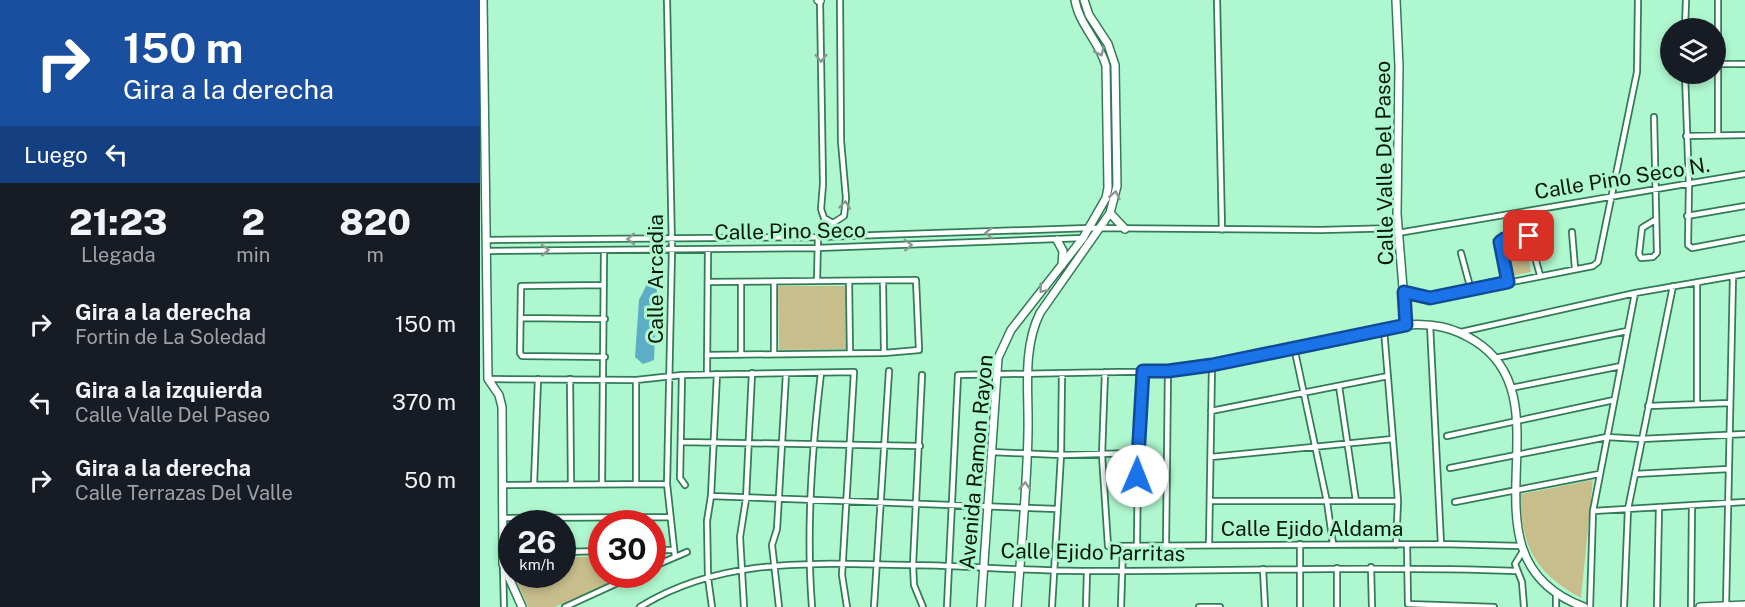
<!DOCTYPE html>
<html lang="es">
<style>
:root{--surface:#171b24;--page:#242831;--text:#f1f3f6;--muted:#9ea1a6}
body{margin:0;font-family:"Public Sans",sans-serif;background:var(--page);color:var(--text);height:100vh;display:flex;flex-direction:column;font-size:22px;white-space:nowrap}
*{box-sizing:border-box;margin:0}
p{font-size:20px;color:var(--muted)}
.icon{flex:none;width:33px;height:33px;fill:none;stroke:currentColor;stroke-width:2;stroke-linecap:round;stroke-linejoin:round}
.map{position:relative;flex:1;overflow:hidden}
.panel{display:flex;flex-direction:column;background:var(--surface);width:480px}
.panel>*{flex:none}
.hud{background:#1a4fa0;color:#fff;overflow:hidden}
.tools{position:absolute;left:1180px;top:18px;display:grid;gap:12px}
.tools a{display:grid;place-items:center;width:66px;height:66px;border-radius:50%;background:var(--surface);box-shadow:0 3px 9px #0003;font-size:30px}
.speed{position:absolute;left:18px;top:510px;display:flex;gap:12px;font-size:30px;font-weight:700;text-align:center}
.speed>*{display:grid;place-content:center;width:78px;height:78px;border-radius:50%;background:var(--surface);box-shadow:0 3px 9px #0003;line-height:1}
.speed small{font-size:15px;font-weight:400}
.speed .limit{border:9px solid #d22;background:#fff;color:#111}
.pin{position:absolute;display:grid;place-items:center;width:51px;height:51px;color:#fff;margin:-26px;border-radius:12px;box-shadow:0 3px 9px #0006}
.me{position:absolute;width:66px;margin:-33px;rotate:1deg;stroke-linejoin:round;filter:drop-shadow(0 0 4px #0008)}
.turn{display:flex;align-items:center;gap:21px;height:126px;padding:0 24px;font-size:27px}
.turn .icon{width:78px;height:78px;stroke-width:2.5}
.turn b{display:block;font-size:42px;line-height:51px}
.then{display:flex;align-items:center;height:57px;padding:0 24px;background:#0003;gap:12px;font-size:22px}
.eta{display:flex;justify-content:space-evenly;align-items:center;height:102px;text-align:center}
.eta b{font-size:36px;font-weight:800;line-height:42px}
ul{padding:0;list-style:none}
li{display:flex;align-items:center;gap:18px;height:78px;padding:0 24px}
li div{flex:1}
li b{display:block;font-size:22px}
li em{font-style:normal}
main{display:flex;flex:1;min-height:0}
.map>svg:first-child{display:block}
.green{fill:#c7be8b}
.water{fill:#5cadc5}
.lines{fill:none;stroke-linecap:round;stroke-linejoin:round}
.street-casing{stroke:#337b58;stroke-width:8}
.secondary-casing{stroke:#337b58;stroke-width:10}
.street{stroke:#fff;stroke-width:4.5}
.secondary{stroke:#fff;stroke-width:7}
.oneway{stroke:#8c9791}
.route-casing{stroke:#114b97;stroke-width:15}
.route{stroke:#1a73e8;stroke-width:10}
.labels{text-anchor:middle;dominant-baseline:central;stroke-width:6;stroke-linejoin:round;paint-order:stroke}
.street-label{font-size:21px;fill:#00180a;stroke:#aff8cf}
</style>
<main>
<section class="panel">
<div class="hud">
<div class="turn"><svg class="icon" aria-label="right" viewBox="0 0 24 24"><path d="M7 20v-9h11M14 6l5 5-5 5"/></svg><div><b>150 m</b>Gira a la derecha</div></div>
<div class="then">Luego<svg class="icon" aria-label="left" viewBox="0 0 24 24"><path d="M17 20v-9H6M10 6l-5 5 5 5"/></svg></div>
</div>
<div class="eta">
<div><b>21:23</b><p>Llegada</p></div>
<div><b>2</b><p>min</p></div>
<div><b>820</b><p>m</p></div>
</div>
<ul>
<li><svg class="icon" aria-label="right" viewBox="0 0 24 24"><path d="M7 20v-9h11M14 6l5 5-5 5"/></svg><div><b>Gira a la derecha</b><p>Fortin de La Soledad</p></div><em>150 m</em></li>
<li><svg class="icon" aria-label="left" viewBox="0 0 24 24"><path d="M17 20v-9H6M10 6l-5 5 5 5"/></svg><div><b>Gira a la izquierda</b><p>Calle Valle Del Paseo</p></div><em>370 m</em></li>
<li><svg class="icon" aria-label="right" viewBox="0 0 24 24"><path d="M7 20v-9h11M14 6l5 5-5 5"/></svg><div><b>Gira a la derecha</b><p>Calle Terrazas Del Valle</p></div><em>50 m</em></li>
</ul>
</section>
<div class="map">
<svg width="1265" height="607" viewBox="0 0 1265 607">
<rect width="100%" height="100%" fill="#aff8cf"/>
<path class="green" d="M1045 240 1051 272 1031 276 1025 244Z
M298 286H366V349L299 350Z
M1113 480 1101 598C1056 574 1040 546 1041 494Z
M83 557H121L122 574 145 575 75 607H48L34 575 82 574Z"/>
<path class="water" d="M171 276 177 286 174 360 163 364 155 357 159 300Z"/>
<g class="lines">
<defs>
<path id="street" d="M187 0 192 249 187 484 195 557
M340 0 343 184 341 209 344 218 353 223 364 216 366 198 361 141 360 0
M737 0 742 230
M1205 28 1206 0
M1238 64H1265
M1205 74 1209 185 1208 245 1212 248 1265 238
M1174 117 1177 253 1173 257 1161 258 1159 254 1162 228 1175 220
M1238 135V0
M1206 136 1265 135
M1207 216 1265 206
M1092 232 1095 268
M918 233 1265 174
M6 240 338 237 609 228 841 230 918 228
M6 251 337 248 603 238
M981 253 991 290
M337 281 338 237
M369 281 370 353
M403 281 404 353
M261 282V355
M294 282V354
M1028 282 1020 245 1024 239 1049 236 1060 275
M124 285 41 286 40 353 42 356 125 357
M924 292 945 298 956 297 1113 266 1118 262 1157 72 1158 0
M41 318 125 319
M950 325 961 544
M904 329 918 501 916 545
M981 332 1155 293 1265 274
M814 347 847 502 853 544
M227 355 404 353 439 350 436 280 228 282
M1015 358 1147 331
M227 371 228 249
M625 372 622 455 628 546 961 544 1041 546
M202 375 200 478 205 485
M442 375 433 565 434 585 443 607
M8 379 156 380 202 375 374 372 362 575 367 607
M90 379 91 484
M156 380V484
M859 386 876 501
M1031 388 1141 366
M1217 404V282
M1168 406 1250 403
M731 411 908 376
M967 436 1134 400
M201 442 440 446
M511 452 581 455 658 453
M731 457 913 439
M970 468 1127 437 1161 439 1265 434
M1155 474 1248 469
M54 484 58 379
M122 484 124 250
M23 485 187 484
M231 496 577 509
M730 501H918
M975 502 1119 474
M1113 511 1265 502
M23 518 189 517
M729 544 732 365
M657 545 658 453 663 371
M686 545 688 371
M927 545 928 604
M172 550H194
M1043 551 1035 564 1042 582 1044 607
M82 552 122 551
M172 567 207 552
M891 567 892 607
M23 568 24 607
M857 568V607
M783 569 785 607
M928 604 1014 607
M1246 606 1253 276
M85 607 157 574
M160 607C244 555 340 564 434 565 491 566 548 571 606 571 750 571 893 566 1037 571
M232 607 228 578 227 521 231 496 237 374
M264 607 260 537 266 499 272 373
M299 607 292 545 297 529 306 374
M332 607C326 529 332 450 341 373
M394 607 409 371
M467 607 478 375 688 371 926 325
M572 607 581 455 582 373
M606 607 607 571
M641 607 643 546
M719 607H740
M820 607V544
M1076 607V594
M1110 607 1113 511 1155 293
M1144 607 1148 509 1193 286
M1177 607 1179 507
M1211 607 1212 505"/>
<path id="secondary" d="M3 0 8 379 19 395 22 407 23 564 42 607
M338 0 340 1
M916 0 919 66 917 214 926 325C952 323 973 327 995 341 1092 402 971 558 1104 607
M630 213 645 229
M577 240 583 251 582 265
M501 607 518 358 531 330 603 238 626 198 628 188 626 66C620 42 599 25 595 0
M537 607C541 549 547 490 548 432 549 393 542 349 560 313L630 213 637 186 635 65 628 44 609 15 604 0
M1220 607 1265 605"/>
</defs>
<use href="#street" class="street-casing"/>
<use href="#secondary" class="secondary-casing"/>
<use href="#street" class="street"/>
<use href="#secondary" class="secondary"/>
</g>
<defs><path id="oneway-chevron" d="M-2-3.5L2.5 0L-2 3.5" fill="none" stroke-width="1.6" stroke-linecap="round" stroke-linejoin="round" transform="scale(1.5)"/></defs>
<g class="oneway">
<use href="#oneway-chevron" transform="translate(620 52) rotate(66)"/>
<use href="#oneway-chevron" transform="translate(341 58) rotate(89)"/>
<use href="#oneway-chevron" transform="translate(635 195) rotate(-78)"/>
<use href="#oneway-chevron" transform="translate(365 205) rotate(-84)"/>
<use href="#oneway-chevron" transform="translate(509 233) rotate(178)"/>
<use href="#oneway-chevron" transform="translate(151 239) rotate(179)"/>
<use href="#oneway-chevron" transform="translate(428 245) rotate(-2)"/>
<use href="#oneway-chevron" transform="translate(65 250) rotate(-2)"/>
<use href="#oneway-chevron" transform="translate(563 289) rotate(128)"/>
<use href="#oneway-chevron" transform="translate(545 486) rotate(-86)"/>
</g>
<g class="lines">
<defs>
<path id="route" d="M657 476 663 371H688L732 365 926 325 924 292 950 298 1028 282 1020 242 1024 239 1049 236"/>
</defs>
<use href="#route" class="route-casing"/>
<use href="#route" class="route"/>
</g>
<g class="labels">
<g class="street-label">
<text transform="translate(904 163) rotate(-91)">Calle Valle Del Paseo</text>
<text transform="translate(1142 178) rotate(-9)">Calle Pino Seco N.</text>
<text transform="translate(310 231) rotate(-1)">Calle Pino Seco</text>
<text transform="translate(175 279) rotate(-90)">Calle Arcadia</text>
<text transform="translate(496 462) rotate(-85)">Avenida Ramon Rayon</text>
<text x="832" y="528">Calle Ejido Aldama</text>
<text transform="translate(613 552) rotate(1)">Calle Ejido Parritas</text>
</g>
</g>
</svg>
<div class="tools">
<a><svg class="icon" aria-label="layers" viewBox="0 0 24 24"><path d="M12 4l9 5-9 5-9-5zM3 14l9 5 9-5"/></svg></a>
</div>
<div class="speed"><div>26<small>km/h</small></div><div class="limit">30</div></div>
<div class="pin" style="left:1049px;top:236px;background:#d93025"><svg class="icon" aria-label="arrive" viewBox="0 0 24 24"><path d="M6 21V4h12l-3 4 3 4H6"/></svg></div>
<svg class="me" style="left:657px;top:476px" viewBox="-20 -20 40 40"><circle r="19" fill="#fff"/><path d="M0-13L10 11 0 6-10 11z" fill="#1a73e8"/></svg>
</div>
</main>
